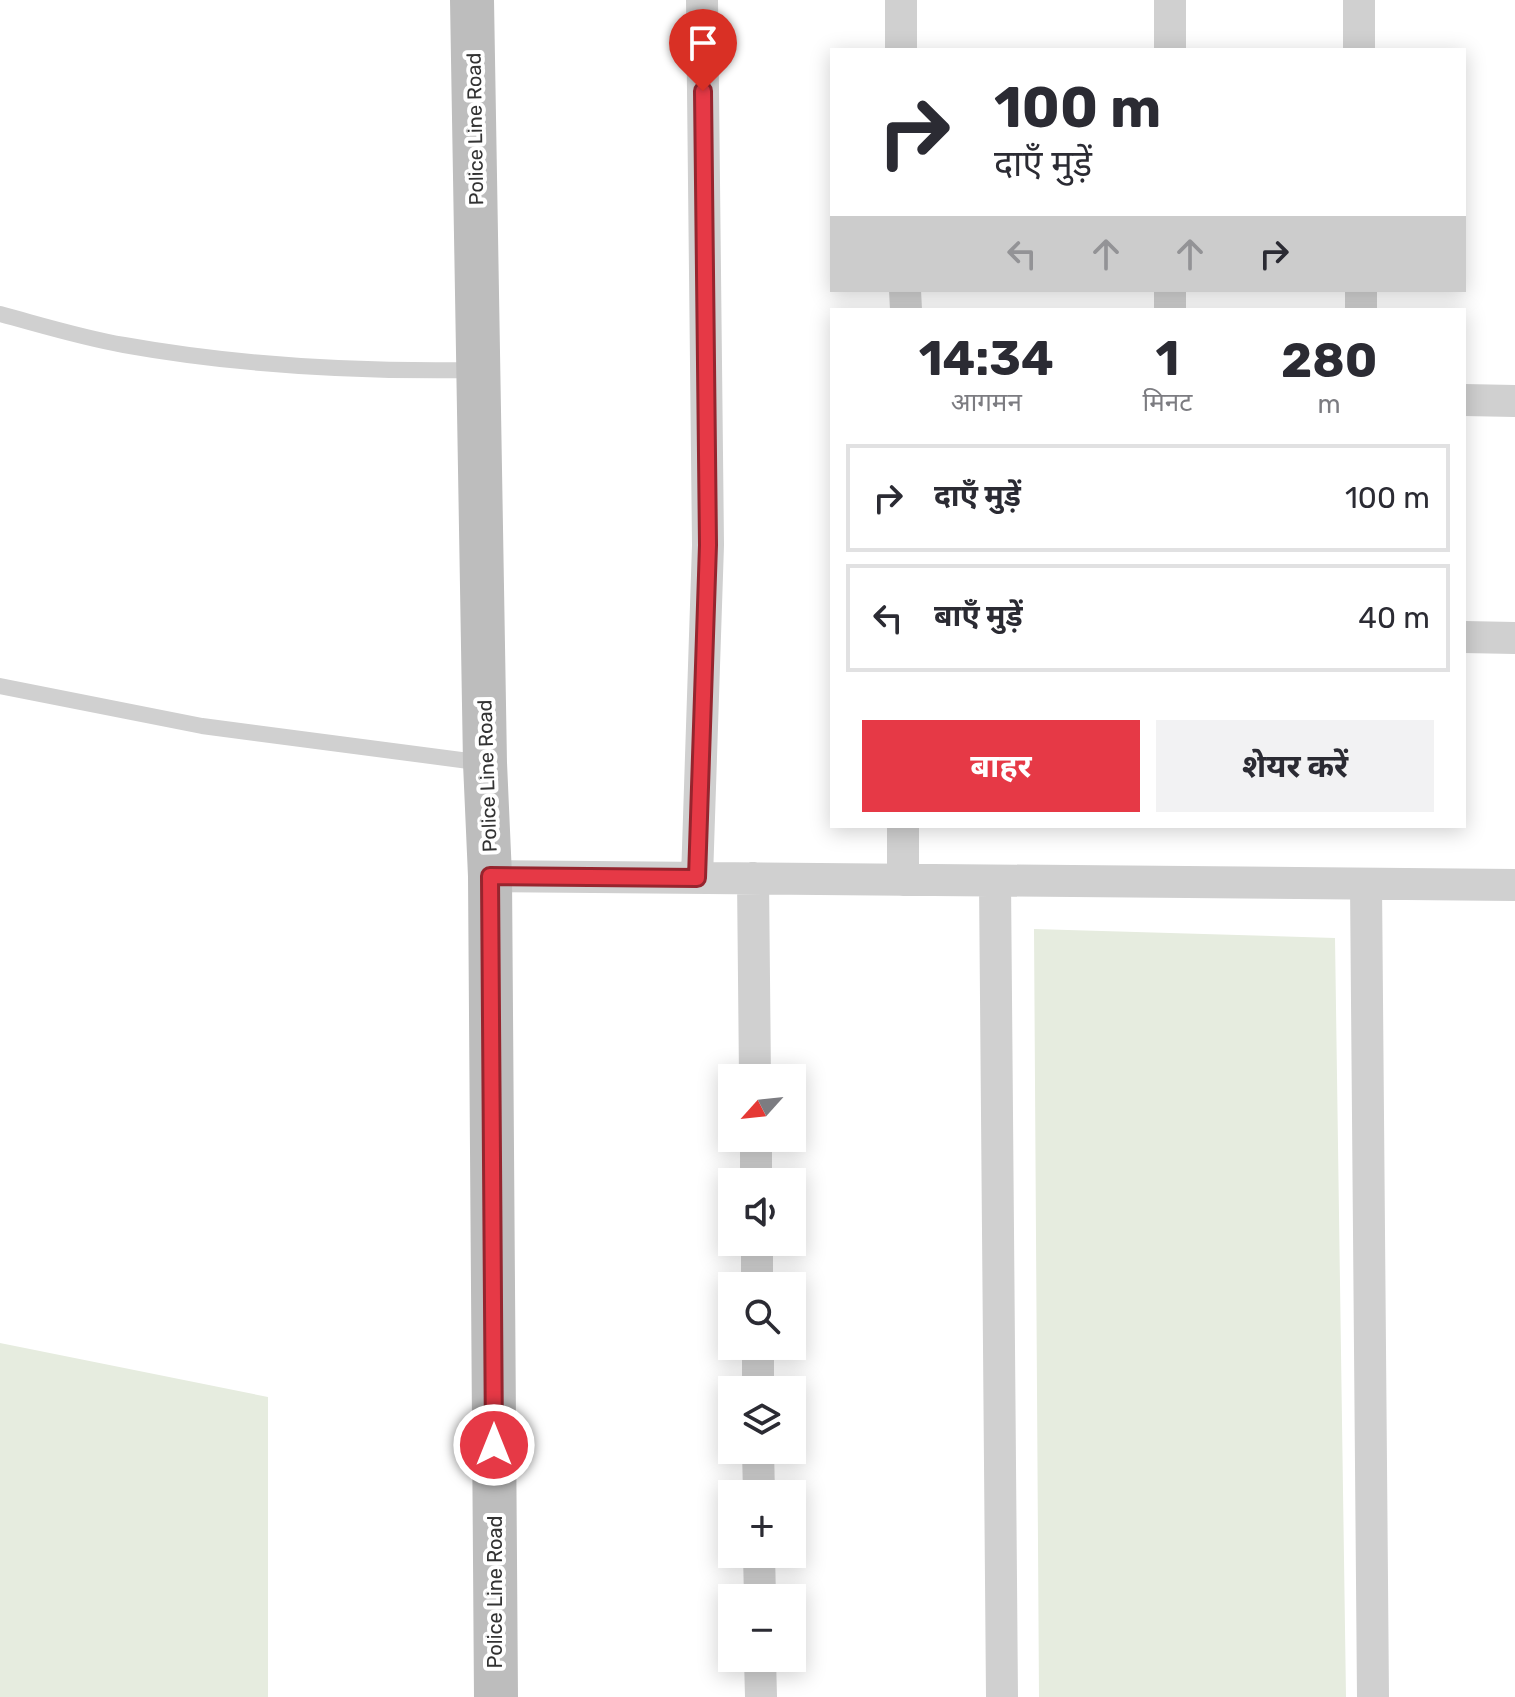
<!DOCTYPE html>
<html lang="hi">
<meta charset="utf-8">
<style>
:root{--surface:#fff;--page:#f2f2f3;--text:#2b2b33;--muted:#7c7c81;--line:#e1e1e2;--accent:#e63946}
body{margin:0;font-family:Rubik,"Noto Sans Devanagari",sans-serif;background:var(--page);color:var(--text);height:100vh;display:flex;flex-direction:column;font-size:30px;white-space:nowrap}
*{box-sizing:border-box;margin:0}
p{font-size:26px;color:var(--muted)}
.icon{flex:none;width:44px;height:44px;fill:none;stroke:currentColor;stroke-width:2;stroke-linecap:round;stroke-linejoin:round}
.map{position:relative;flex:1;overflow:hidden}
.details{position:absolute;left:830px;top:308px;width:636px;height:520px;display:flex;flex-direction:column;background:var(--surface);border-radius:0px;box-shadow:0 4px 20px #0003}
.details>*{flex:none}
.top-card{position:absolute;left:830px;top:48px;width:636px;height:244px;border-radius:0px;box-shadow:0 4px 20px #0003;background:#fff;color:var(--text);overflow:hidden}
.needle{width:52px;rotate:243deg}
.controls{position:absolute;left:718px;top:1064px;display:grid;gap:16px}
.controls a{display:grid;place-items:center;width:88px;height:88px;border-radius:0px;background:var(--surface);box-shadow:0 4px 20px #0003;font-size:40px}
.pin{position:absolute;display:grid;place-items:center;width:68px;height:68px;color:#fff;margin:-82px -34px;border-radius:50% 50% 50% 0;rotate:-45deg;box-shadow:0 0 8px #0007}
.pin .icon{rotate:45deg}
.me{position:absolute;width:88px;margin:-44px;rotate:0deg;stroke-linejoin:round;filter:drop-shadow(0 0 6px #0008)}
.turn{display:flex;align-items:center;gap:28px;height:168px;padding:0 32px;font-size:36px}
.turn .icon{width:104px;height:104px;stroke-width:2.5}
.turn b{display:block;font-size:56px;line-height:68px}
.lanes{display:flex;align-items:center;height:76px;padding:0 32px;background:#0003;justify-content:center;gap:40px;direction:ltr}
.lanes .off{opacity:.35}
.eta{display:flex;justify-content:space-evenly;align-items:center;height:136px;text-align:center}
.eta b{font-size:48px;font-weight:700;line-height:56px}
.cta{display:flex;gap:16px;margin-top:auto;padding:16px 32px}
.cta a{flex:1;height:92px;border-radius:0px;background:var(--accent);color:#fff;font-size:32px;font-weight:700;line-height:92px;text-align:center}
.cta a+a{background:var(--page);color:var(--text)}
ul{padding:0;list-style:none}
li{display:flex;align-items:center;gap:24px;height:108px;margin:0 16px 12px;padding:0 16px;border:4px solid var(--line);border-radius:0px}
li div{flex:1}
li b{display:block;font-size:30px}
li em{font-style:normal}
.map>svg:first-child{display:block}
.green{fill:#e6ecdf}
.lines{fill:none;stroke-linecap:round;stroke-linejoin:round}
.lane{stroke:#d0d0d0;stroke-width:16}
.street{stroke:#d0d0d0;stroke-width:32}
.secondary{stroke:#bdbdbd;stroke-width:44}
.route-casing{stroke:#96252e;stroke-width:20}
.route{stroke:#e63946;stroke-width:14}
.labels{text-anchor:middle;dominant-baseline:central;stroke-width:8;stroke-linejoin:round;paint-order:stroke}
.street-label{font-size:20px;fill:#333;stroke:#fff}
</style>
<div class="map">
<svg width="1515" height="1697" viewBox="0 0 1515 1697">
<rect width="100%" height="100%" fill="#fff"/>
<path class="green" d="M1034 929 1335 938 1346 1697H1039Z
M0 1343 268 1397V1697H0Z"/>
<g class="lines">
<path class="lane" d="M0 314C41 325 83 338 124 345 241 366 358 372 477 370
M0 686 202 726 484 763"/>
<path class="street" d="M901 0V50
M1170 0V50
M1359 0V50
M905 290 906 310
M1170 290V310
M1361 290V310
M1464 400 1515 401
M1464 637 1515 638
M490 876 1515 885
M697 878 708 545 702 0
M753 878 755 1078
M903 880V826
M995 881 1002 1697
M1366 884 1373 1697
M756 1138V1182
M757 1242V1286
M758 1346V1390
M758 1450 759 1494
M759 1554 760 1598
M760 1658 761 1697"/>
<path class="secondary" d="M472 0 485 763 490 876 496 1697"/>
</g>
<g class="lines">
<defs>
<path id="route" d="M494 1445 490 876 697 878 708 545 703 91"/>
</defs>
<use href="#route" class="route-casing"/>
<use href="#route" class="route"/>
</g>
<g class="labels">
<g class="street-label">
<text transform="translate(475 129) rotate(-91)">Police Line Road</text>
<text transform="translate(487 776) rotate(-92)">Police Line Road</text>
<text transform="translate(495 1592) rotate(-90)">Police Line Road</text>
</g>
</g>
</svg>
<div class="controls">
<a><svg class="needle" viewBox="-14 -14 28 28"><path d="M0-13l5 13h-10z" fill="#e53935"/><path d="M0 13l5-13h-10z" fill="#7c7c81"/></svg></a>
<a><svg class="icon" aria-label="sound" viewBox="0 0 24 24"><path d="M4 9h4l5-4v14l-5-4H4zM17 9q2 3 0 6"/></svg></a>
<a><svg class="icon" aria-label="search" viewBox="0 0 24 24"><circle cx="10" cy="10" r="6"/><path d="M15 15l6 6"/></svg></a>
<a><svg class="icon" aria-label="layers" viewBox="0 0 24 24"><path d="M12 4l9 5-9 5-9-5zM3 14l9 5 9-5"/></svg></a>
<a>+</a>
<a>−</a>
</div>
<div class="pin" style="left:703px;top:91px;background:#d93025"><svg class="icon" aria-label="arrive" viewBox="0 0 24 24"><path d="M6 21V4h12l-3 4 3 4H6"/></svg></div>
<svg class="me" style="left:494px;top:1445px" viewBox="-20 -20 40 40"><circle r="17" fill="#e63946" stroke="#fff" stroke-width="3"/><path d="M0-11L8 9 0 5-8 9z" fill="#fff"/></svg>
<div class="top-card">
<div class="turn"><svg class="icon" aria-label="right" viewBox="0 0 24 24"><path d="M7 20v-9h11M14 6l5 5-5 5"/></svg><div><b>100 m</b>दाएँ मुड़ें</div></div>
<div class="lanes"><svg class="icon off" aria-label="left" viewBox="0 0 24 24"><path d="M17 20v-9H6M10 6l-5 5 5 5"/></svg><svg class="icon off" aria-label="ahead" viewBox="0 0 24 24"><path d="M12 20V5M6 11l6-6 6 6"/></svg><svg class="icon off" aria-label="ahead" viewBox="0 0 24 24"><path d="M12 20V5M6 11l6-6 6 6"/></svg><svg class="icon" aria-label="right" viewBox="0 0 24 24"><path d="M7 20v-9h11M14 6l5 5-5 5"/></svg></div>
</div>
<section class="details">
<div class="eta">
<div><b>14:34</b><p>आगमन</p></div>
<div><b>1</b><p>मिनट</p></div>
<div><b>280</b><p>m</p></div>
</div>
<ul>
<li><svg class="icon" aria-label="right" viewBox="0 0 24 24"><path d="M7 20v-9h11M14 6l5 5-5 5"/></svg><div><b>दाएँ मुड़ें</b></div><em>100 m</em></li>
<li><svg class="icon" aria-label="left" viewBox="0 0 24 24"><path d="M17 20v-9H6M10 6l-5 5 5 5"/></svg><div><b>बाएँ मुड़ें</b></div><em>40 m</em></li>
</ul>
<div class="cta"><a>बाहर</a><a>शेयर करें</a></div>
</section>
</div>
